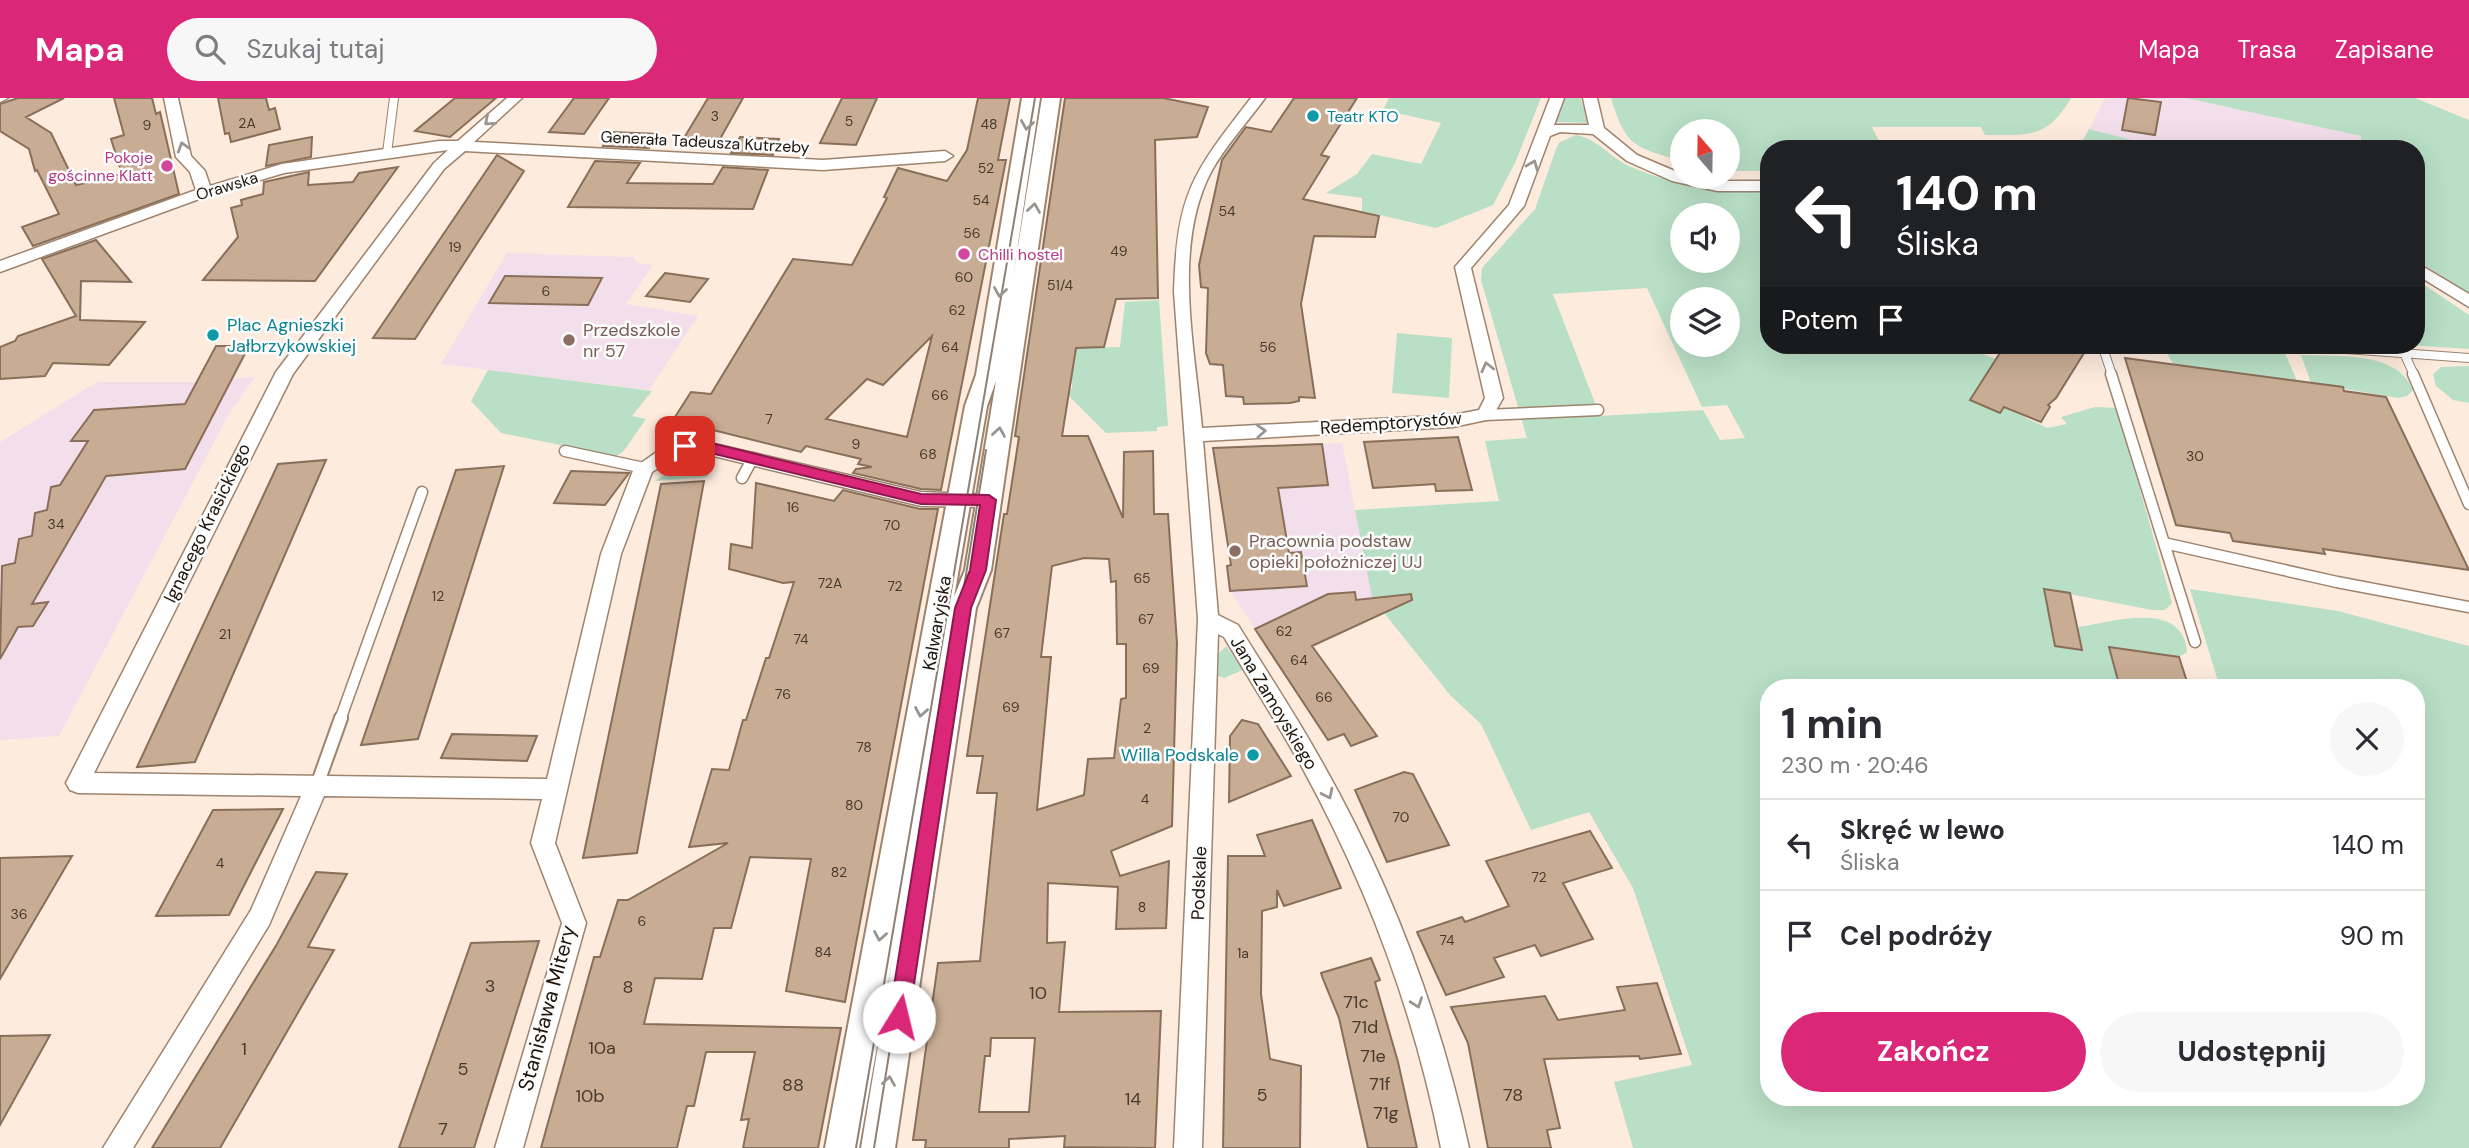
<!DOCTYPE html>
<html lang="pl">
<meta charset="utf-8">
<style>
:root{--surface:#fff;--page:#f7f7f7;--text:#2b2b33;--muted:#7c7c81;--line:#e1e1e2;--accent:#db2777}
body{margin:0;font-family:"DM Sans",sans-serif;background:var(--page);color:var(--text);height:100vh;display:flex;flex-direction:column;font-size:26px;white-space:nowrap}
*{box-sizing:border-box;margin:0}
p{font-size:23px;color:var(--muted)}
.icon{flex:none;width:38px;height:38px;fill:none;stroke:currentColor;stroke-width:2;stroke-linecap:round;stroke-linejoin:round}
.map{position:relative;flex:1;overflow:hidden}
.drawer{position:absolute;left:1760px;top:581px;width:665px;height:427px;display:flex;flex-direction:column;background:var(--surface);border-radius:28px;box-shadow:0 7px 28px #0002}
.drawer>*{flex:none}
.banner{position:absolute;left:1760px;top:42px;width:665px;height:214px;border-radius:28px;box-shadow:0 7px 28px #0002;background:#202124;color:#fff;overflow:hidden}
.needle{width:46px;rotate:340deg}
.fabs{position:absolute;left:1670px;top:21px;display:grid;gap:14px}
.fabs a{display:grid;place-items:center;width:70px;height:70px;border-radius:50%;background:var(--surface);box-shadow:0 7px 28px #0002;font-size:35px}
.pin{position:absolute;display:grid;place-items:center;width:60px;height:60px;color:#fff;margin:-30px;border-radius:14px;box-shadow:0 4px 10px #0006}
.me{position:absolute;width:77px;margin:-38px;rotate:9deg;stroke-linejoin:round;filter:drop-shadow(0 0 5px #0008)}
.turn{display:flex;align-items:center;gap:24px;height:147px;padding:0 21px;font-size:32px}
.turn .icon{width:91px;height:91px;stroke-width:2.5}
.turn b{display:block;font-size:49px;line-height:60px}
.then{display:flex;align-items:center;height:66px;padding:0 21px;background:#0003;gap:14px;font-size:26px}
.round{display:grid;place-items:center;flex:none;width:74px;height:74px;border-radius:37px;background:var(--page)}
.headline{display:flex;align-items:center;justify-content:space-between;height:119px;padding:0 21px}
h1{font-size:42px;font-weight:700;line-height:52px}
.primary-button{display:flex;gap:14px;margin-top:auto;padding:14px 21px}
.primary-button a{flex:1;height:80px;border-radius:42px;background:var(--accent);color:#fff;font-size:28px;font-weight:700;line-height:80px;text-align:center}
.primary-button a+a{background:var(--page);color:var(--text)}
ul{padding:0;list-style:none}
li{display:flex;align-items:center;gap:21px;height:91px;padding:0 21px;border-top:2px solid var(--line)}
li div{flex:1}
li b{display:block;font-size:26px}
li em{font-style:normal}
header{display:flex;align-items:center;gap:42px;box-sizing:border-box;height:98px;padding:0 35px;background:var(--accent);color:#fff}
header strong{font-size:33px}
nav{display:flex;gap:38px;margin-inline-start:auto;font-size:24px}
.search{width:490px;height:63px;background:var(--page);display:flex;align-items:center;gap:18px;box-sizing:border-box;padding:0 24px;border-radius:38px;color:var(--muted);font-size:26px}
.map>svg:first-child{display:block}
.education{fill:#f3deec}
.green{fill:#b9dfc6;fill-rule:evenodd}
.building{fill:#c8ac94;stroke:#896f59;stroke-width:2;fill-rule:evenodd}
.lines{fill:none;stroke-linecap:round;stroke-linejoin:round}
.service-far2-casing{stroke:#9e836d;stroke-width:10}
.service-far1-casing{stroke:#9e836d;stroke-width:13}
.service-casing{stroke:#9e836d;stroke-width:16}
.minor-casing{stroke:#9e836d;stroke-width:3}
.tertiary-casing{stroke:#9e836d;stroke-width:4}
.service-far2{stroke:#fff;stroke-width:8}
.service-far1{stroke:#fff;stroke-width:10}
.service{stroke:#fff;stroke-width:12}
.minor{fill:#fff;fill-rule:evenodd}
.tertiary{fill:#fff;fill-rule:evenodd}
.tram{stroke:#8e8075;stroke-width:2}
.oneway{stroke:#9a9592}
.route{fill:#db2777;stroke:#8e194d;stroke-width:2}
.culture-dot{fill:#0f9aa8;stroke:#fcfcfc;stroke-width:2.5}
.hotel-dot{fill:#d1479c;stroke:#fcfcfc;stroke-width:2.5}
.education-dot{fill:#8d6e63;stroke:#fcfcfc;stroke-width:2.5}
.labels{text-anchor:middle;dominant-baseline:central;stroke-width:5;stroke-linejoin:round;paint-order:stroke}
.number-label{font-size:14px;fill:#483a2e}
.far-culture-label{font-size:16px;fill:#0d838f;stroke:#fcfcfc;text-anchor:start}
.far-street-label{font-size:16px;fill:#1e140c;stroke:#fcfcfc}
.far-hotel-label{font-size:16px;fill:#b23c85;stroke:#fcfcfc;text-anchor:end}
.culture-label{font-size:18px;fill:#0d838f;stroke:#fcfcfc;text-anchor:start}
.education-label{font-size:18px;fill:#785e54;stroke:#fcfcfc;text-anchor:start}
.street-label{font-size:18px;fill:#1e140c;stroke:#fcfcfc}
.near-number-label{font-size:18px;fill:#483a2e}
.near-street-label{font-size:21px;fill:#1e140c;stroke:#fcfcfc}
</style>
<header>
<strong>Mapa</strong>
<div class="search"><svg class="icon" aria-label="search" viewBox="0 0 24 24"><circle cx="10" cy="10" r="6"/><path d="M15 15l6 6"/></svg>Szukaj tutaj</div>
<nav><a>Mapa</a><a>Trasa</a><a>Zapisane</a></nav>
</header>
<div class="map">
<svg width="2469" height="1050" viewBox="0 0 2469 1050">
<rect width="100%" height="100%" fill="#fdebdd"/>
<path class="education" d="M2105 0H2186L2361 38V51H2167L2089 31Z
M507 155 633 159 637 165 653 167 626 206 698 218 649 292 441 266Z
M255 279 230 314 59 638 0 642V344L97 284H197Z
M1342 345 1372 500 1297 511 1255 531 1230 493 1227 468 1231 467 1213 350Z"/>
<path class="green" d="M1389 0H1541L1515 65 1493 107 1436 130 1362 113V100L1326 95 1357 76 1372 56 1421 66 1441 25 1383 12Z
M1565 0H1580L1589 25 1555 24Z
M1611 0H2071C2047 41 2029 37 1985 37L1981 29H1872L1883 51H1769V73H1727V33H1682V63C1634 49 1626 49 1611 0Z
M2186 0H2415L2469 22V196L2417 162V51H2361V38Z
M2089 31 2167 51H2078Z
M1576 37C1599 41 1610 60 1631 69 1678 89 1719 93 1769 92V247H1971L1969 251 1996 261 1971 301 2000 315 2004 309 2047 330 2067 326 2061 319 2095 309 2117 310 2172 505 2165 512H2152L2044 491 2055 548 2082 552 2078 529C2113 524 2183 501 2187 554L2179 559 2109 549 2120 590H1769V999H2417V590H2220L2190 491 2338 513 2469 548V1050H1633L1614 984 1692 967 1633 790 1589 714 1531 732 1481 626 1450 597 1372 500 1355 412 1499 403 1485 343 1527 340 1481 182 1482 170 1535 111 1556 51 1560 44ZM1682 117H1727V163H1682ZM1647 190 1702 309 1727 307 1745 340 1720 342 1703 312 1600 318 1553 196ZM1682 201H1727V247H1682Z
M2417 182 2469 217V251L2408 247H2417Z
M1159 202 1168 328 1157 329V333L1106 335 1067 296 1059 292 1072 291V285H1065L1070 250 1120 249 1125 204Z
M1397 235 1452 240 1449 300 1392 295Z
M2183 248 2285 255 2297 283 2173 266 2168 257 2169 253Z
M2301 257C2336 259 2397 252 2413 292L2407 298 2398 300 2311 285Z
M2469 268V305L2453 302 2436 288 2433 276 2441 269Z
M488 272 652 293 632 318 646 321 623 354 616 358 501 335 471 303Z
M695 365 711 367 708 379 655 383 670 373Z
M1226 548 1243 572 1224 580 1218 578 1219 555Z"/>
<path class="building" d="M18 0H64L26 19 51 35 76 87 122 76 111 41 124 37 114 0H152L156 16 160 14 179 96 33 148 22 129 59 116 37 72 35 73 29 51 0 33V6Z
M218 0H266L269 12 275 10 280 31 231 44 229 35 225 36Z
M455 0H496L450 39 415 33Z
M574 0H609L584 36 549 34Z
M708 0H743L720 41 684 40Z
M842 0H877L856 47 820 45Z
M978 0H1010L998 62H1006L941 392 921 391 853 375 856 371 872 369 858 366 861 361 806 348 801 354 673 322 691 294 711 296 793 161 852 167 887 100 884 99 898 70 947 83 967 52ZM932 238 907 339 826 321 867 281 883 287Z
M1065 0H1163L1208 9 1197 39 1155 42 1158 200 1116 201 1104 249 1076 250 1062 338H1088L1123 420 1124 354 1153 353 1154 416H1168L1177 545 1172 728 1111 753 1120 778 1169 763 1166 830 1116 831 1118 789 1048 785 1047 845 1065 844 1059 914 1161 913 1155 1050 1064 1049 1065 1038 1009 1041V1050H925L926 1042H913L938 865 980 863 997 695H977L983 658H967L1004 416H1007L1019 339 1015 338ZM1084 460 1109 461 1111 484 1116 483 1117 546H1126V600L1121 601 1114 660 1088 661 1084 697 1037 712 1051 559H1041L1052 468ZM991 940H1035L1029 1014H979L985 958H990Z
M1294 0H1357L1321 57 1329 59 1303 101 1379 118 1375 139 1314 138 1301 206 1315 300 1299 299V303L1290 305 1244 306 1243 299 1226 298 1223 267 1210 266 1206 255 1208 190 1201 189 1199 167 1222 62 1246 29 1271 34Z
M2128 0 2161 4 2155 37 2122 32Z
M611 34 658 36 649 50 603 48Z
M312 39 311 59 266 68 269 47Z
M740 39 779 41 773 57 731 55Z
M497 57 524 73 415 241 373 240Z
M595 63 640 65 627 85 713 86 723 69 768 72 753 111 568 109Z
M398 69 315 183 203 182 238 139 231 110 242 107 241 102 263 96 264 84 309 74 308 87 353 84 359 75Z
M96 142 131 184 81 183 80 222 145 224 109 267 53 265 45 278 0 281V249L15 243 18 238 76 218 42 161Z
M665 175 708 181 690 204 646 198Z
M505 178 602 180 588 207 489 205Z
M2005 247H2089L2056 300 2048 307 2050 309 2041 324 2004 309 2000 315 1970 302Z
M216 248H249L185 371 106 378 32 506 48 504 33 528 18 529 0 561 2 468 15 465 19 441 32 438 35 415 47 412 51 389 60 387 88 343H71L94 312 185 306Z
M2125 260 2343 289 2344 293 2386 299 2469 472 2323 451 2325 456 2233 443 2230 435 2176 427Z
M1458 339 1472 392 1436 393 1435 386 1373 390 1364 344Z
M1322 346 1328 387 1278 390 1289 455 1301 454 1307 488 1230 493 1227 468 1231 467 1213 350Z
M326 362 195 664 137 669 278 366Z
M504 368 418 641 361 647 456 372Z
M571 373 629 375 605 407 554 405Z
M704 383 637 755 583 760 661 386Z
M756 385 834 403 843 392 920 411H938L845 904 786 893 811 761 750 759 731 830H714L702 881 655 880 644 926 841 930 818 1050H743L749 1021 741 1022 755 954H706L694 1008H687L677 1050H541L594 859H600L618 802H628L728 745 689 749 712 671 729 672 743 622H746L766 560H769L794 484 783 485 729 471 731 446 752 450Z
M2044 491 2070 495 2082 552 2055 548Z
M1355 494 1356 502 1411 496 1412 502 1312 548 1377 638 1351 648 1344 636 1328 642 1255 531 1328 496Z
M2109 549 2179 559 2189 590H2120Z
M1242 622 1258 626 1291 678 1229 704 1230 638Z
M452 636 537 638 527 663 441 660Z
M1404 674 1413 676 1449 747 1387 764 1355 692Z
M283 711 229 817 156 818 213 712Z
M1312 722 1341 790 1284 808 1277 792V809L1262 813 1261 896 1270 961 1301 968 1300 1050H1223L1228 758H1265L1257 737Z
M1590 733 1612 770 1563 785 1593 841 1541 858 1535 847 1494 860 1504 879 1446 897 1417 834 1462 819 1465 824 1509 808 1486 763Z
M72 758 0 881V760Z
M316 774 347 776 308 849 334 852 220 1050H152L277 846Z
M539 843 474 1050H399L471 845Z
M1371 860 1380 882 1375 884 1398 964 1417 1050H1368L1339 920 1323 881 1321 875Z
M1657 885 1681 956 1640 961 1639 958 1544 961 1560 1030 1547 1032 1551 1050H1488L1468 945 1451 909 1545 898 1558 922 1625 912 1617 889Z
M50 937 0 1027V938Z"/>
<g class="lines">
<defs>
<path id="service-far2" d="M387 55 394 0
M2102 247 2112 277
M2292 247 2469 260
M2405 257 2414 277"/>
<path id="service-far1" d="M2111 276 2195 544
M2413 276 2469 406
M1485 317 1598 312
M565 353 644 370
M742 380 753 360
M2164 445 2337 484 2469 509
M340 622 422 394"/>
<path id="service" d="M316 690 341 620"/>
<path id="minor" d="M0 0H8L0 4Z
M164 0H178L191 58 205 73 210 88 282 66 439 43H458L507 0H522L474 44 823 62 945 53 953 58 945 63 823 72 465 53 444 71 293 276 94 675 547 681 601 456 634 370 668 346 693 341 921 394 996 397 999 402 989 409 921 408 693 353 681 356 652 374 621 456 555 745 586 825 523 1050H495L562 825 531 745 542 701 324 698 269 827 133 1050H103L251 812 301 698 78 695 70 692 66 685 276 274 434 65 448 52 284 75 210 97 0 174V163L196 92 190 74 176 59Z
M1251 0H1265C1247 25 1226 47 1211 74 1172 149 1195 250 1202 330L1453 317 1479 312 1485 300 1455 169 1509 107 1550 0H1564L1554 27H1589L1583 0H1597L1604 30 1637 57 1682 76V79L1717 83H1769V93H1717L1672 83 1627 63 1593 36 1560 34 1550 38 1524 108 1471 170 1503 300 1491 321 1453 329 1203 343 1218 517 1238 527C1265 571 1294 614 1319 659 1389 781 1439 912 1469 1050H1441C1415 917 1368 790 1303 671 1278 626 1250 583 1224 539L1218 536 1202 1050H1174L1198 521 1174 194C1177 95 1192 76 1251 0Z
M2417 165 2469 196V209L2417 177Z"/>
<path id="tertiary" d="M1022 0H1040L1013 179 1042 0H1060L991 472 976 510 895 1050H861L893 858 859 1050H825L965 308 976 277ZM996 283 965 472 954 499 987 308Z"/>
</defs>
<use href="#service-far2" class="service-far2-casing"/>
<use href="#service-far1" class="service-far1-casing"/>
<use href="#service" class="service-casing"/>
<use href="#minor" class="minor-casing"/>
<use href="#tertiary" class="tertiary-casing"/>
<use href="#service-far2" class="service-far2"/>
<use href="#service-far1" class="service-far1"/>
<use href="#service" class="service"/>
<use href="#minor" class="minor"/>
<use href="#tertiary" class="tertiary"/>
<path class="tram" d="M856 1050 1035 0
M874 1050 986 352"/>
</g>
<defs><path id="oneway-chevron" d="M-2-3.5L2.5 0L-2 3.5" fill="none" stroke-width="1.6" stroke-linecap="round" stroke-linejoin="round" transform="scale(1.75)"/></defs>
<g class="oneway">
<use href="#oneway-chevron" transform="translate(489 23) rotate(139)"/>
<use href="#oneway-chevron" transform="translate(1027 27) rotate(99)"/>
<use href="#oneway-chevron" transform="translate(183 49) rotate(-107)"/>
<use href="#oneway-chevron" transform="translate(1533 67) rotate(-68)"/>
<use href="#oneway-chevron" transform="translate(1034 110) rotate(-81)"/>
<use href="#oneway-chevron" transform="translate(1000 194) rotate(99)"/>
<use href="#oneway-chevron" transform="translate(1487 269) rotate(-103)"/>
<use href="#oneway-chevron" transform="translate(1261 333) rotate(-3)"/>
<use href="#oneway-chevron" transform="translate(999 334) rotate(-81)"/>
<use href="#oneway-chevron" transform="translate(921 614) rotate(100)"/>
<use href="#oneway-chevron" transform="translate(1328 696) rotate(64)"/>
<use href="#oneway-chevron" transform="translate(880 838) rotate(100)"/>
<use href="#oneway-chevron" transform="translate(1417 905) rotate(70)"/>
<use href="#oneway-chevron" transform="translate(889 983) rotate(-81)"/>
</g>
<path class="route" d="M685 343 715 346 921 396 989 397 996 402 986 472 971 510 909 919 906 925 899 928 892 925 889 919 955 510 970 472 980 407 921 406 715 356 680 351V344Z"/>
<g class="culture-dot">
<circle cx="1313" cy="18" r="7"/>
<circle cx="213" cy="237" r="7"/>
<circle cx="1253" cy="657" r="7"/>
</g>
<g class="hotel-dot">
<circle cx="167" cy="68" r="7"/>
<circle cx="964" cy="156" r="7"/>
</g>
<g class="education-dot">
<circle cx="569" cy="242" r="7"/>
<circle cx="1235" cy="453" r="7"/>
</g>
<g class="labels">
<g class="number-label">
<text x="715" y="18">3</text>
<text x="849" y="23">5</text>
<text x="247" y="25">2A</text>
<text x="989" y="26">48</text>
<text x="147" y="27">9</text>
<text x="986" y="70">52</text>
<text x="981" y="102">54</text>
<text x="1227" y="113">54</text>
<text x="972" y="135">56</text>
<text x="455" y="149">19</text>
<text x="1119" y="153">49</text>
<text x="964" y="179">60</text>
<text x="1060" y="187">51/4</text>
<text x="546" y="193">6</text>
<text x="957" y="212">62</text>
<text x="950" y="249">64</text>
<text x="1268" y="249">56</text>
<text x="940" y="297">66</text>
<text x="769" y="321">7</text>
<text x="856" y="346">9</text>
<text x="928" y="356">68</text>
<text x="2195" y="358">30</text>
<text x="793" y="409">16</text>
<text x="56" y="426">34</text>
<text x="892" y="427">70</text>
<text x="1142" y="480">65</text>
<text x="830" y="485">72A</text>
<text x="895" y="488">72</text>
<text x="438" y="498">12</text>
<text x="1146" y="521">67</text>
<text x="1284" y="533">62</text>
<text x="1002" y="535">67</text>
<text x="225" y="536">21</text>
<text x="801" y="541">74</text>
<text x="1299" y="562">64</text>
<text x="1151" y="570">69</text>
<text x="783" y="596">76</text>
<text x="1324" y="599">66</text>
<text x="1011" y="609">69</text>
<text x="1147" y="630">2</text>
<text x="864" y="649">78</text>
<text x="1145" y="701">4</text>
<text x="854" y="707">80</text>
<text x="1401" y="719">70</text>
<text x="220" y="765">4</text>
<text x="839" y="774">82</text>
<text x="1539" y="779">72</text>
<text x="1142" y="809">8</text>
<text x="19" y="816">36</text>
<text x="642" y="823">6</text>
<text x="1447" y="842">74</text>
<text x="823" y="854">84</text>
<text x="1243" y="855">1a</text>
</g>
<g class="far-culture-label">
<text x="1327" y="18">Teatr KTO</text>
</g>
<g class="far-street-label">
<text transform="translate(705 44) rotate(3)">Generała Tadeusza Kutrzeby</text>
<text transform="translate(227 88) rotate(-17)">Orawska</text>
</g>
<g class="far-hotel-label">
<text x="153" y="59">Pokoje<tspan x="153" dy="18">gościnne Klatt</tspan></text>
<text x="978" y="156" text-anchor="start">Chilli hostel</text>
</g>
<g class="culture-label">
<text x="227" y="227">Plac Agnieszki<tspan x="227" dy="21">Jałbrzykowskiej</tspan></text>
<text x="1239" y="657" text-anchor="end">Willa Podskale</text>
</g>
<g class="education-label">
<text x="583" y="232">Przedszkole<tspan x="583" dy="21">nr 57</tspan></text>
<text x="1249" y="443">Pracownia podstaw<tspan x="1249" dy="21">opieki położniczej UJ</tspan></text>
</g>
<g class="street-label">
<text transform="translate(1391 325) rotate(-4)">Redemptorystów</text>
<text transform="translate(207 425) rotate(-64)">Ignacego Krasickiego</text>
<text transform="translate(937 525) rotate(-80)">Kalwaryjska</text>
<text transform="translate(1274 605) rotate(59)">Jana Zamoyskiego</text>
<text transform="translate(1199 785) rotate(-88)">Podskale</text>
</g>
<g class="near-number-label">
<text x="490" y="888">3</text>
<text x="628" y="889">8</text>
<text x="1038" y="895">10</text>
<text x="1356" y="904">71c</text>
<text x="1365" y="929">71d</text>
<text x="602" y="950">10a</text>
<text x="244" y="951">1</text>
<text x="1373" y="958">71e</text>
<text x="463" y="971">5</text>
<text x="1380" y="986">71f</text>
<text x="793" y="987">88</text>
<text x="1262" y="997">5</text>
<text x="1513" y="997">78</text>
<text x="590" y="998">10b</text>
<text x="1133" y="1001">14</text>
<text x="1386" y="1015">71g</text>
<text x="443" y="1031">7</text>
</g>
<g class="near-street-label">
<text transform="translate(547 910) rotate(-75)">Stanisława Mitery</text>
</g>
</g>
</svg>
<div class="fabs">
<a><svg class="needle" viewBox="-14 -14 28 28"><path d="M0-13l5 13h-10z" fill="#e53935"/><path d="M0 13l5-13h-10z" fill="#7c7c81"/></svg></a>
<a><svg class="icon" aria-label="sound" viewBox="0 0 24 24"><path d="M4 9h4l5-4v14l-5-4H4zM17 9q2 3 0 6"/></svg></a>
<a><svg class="icon" aria-label="layers" viewBox="0 0 24 24"><path d="M12 4l9 5-9 5-9-5zM3 14l9 5 9-5"/></svg></a>
</div>
<div class="pin" style="left:685px;top:348px;background:#d93025"><svg class="icon" aria-label="arrive" viewBox="0 0 24 24"><path d="M6 21V4h12l-3 4 3 4H6"/></svg></div>
<svg class="me" style="left:899px;top:919px" viewBox="-20 -20 40 40"><circle r="19" fill="#fff"/><path d="M0-13L10 11 0 6-10 11z" fill="#db2777"/></svg>
<div class="banner">
<div class="turn"><svg class="icon" aria-label="left" viewBox="0 0 24 24"><path d="M17 20v-9H6M10 6l-5 5 5 5"/></svg><div><b>140 m</b>Śliska</div></div>
<div class="then">Potem<svg class="icon" aria-label="arrive" viewBox="0 0 24 24"><path d="M6 21V4h12l-3 4 3 4H6"/></svg></div>
</div>
<section class="drawer">
<div class="headline"><div><h1>1 min</h1><p>230 m · 20:46</p></div><a class="round"><svg class="icon" aria-label="close" viewBox="0 0 24 24"><path d="M6 6l12 12M18 6L6 18"/></svg></a></div>
<ul>
<li><svg class="icon" aria-label="left" viewBox="0 0 24 24"><path d="M17 20v-9H6M10 6l-5 5 5 5"/></svg><div><b>Skręć w lewo</b><p>Śliska</p></div><em>140 m</em></li>
<li><svg class="icon" aria-label="arrive" viewBox="0 0 24 24"><path d="M6 21V4h12l-3 4 3 4H6"/></svg><div><b>Cel podróży</b></div><em>90 m</em></li>
</ul>
<div class="primary-button"><a>Zakończ</a><a>Udostępnij</a></div>
</section>
</div>
